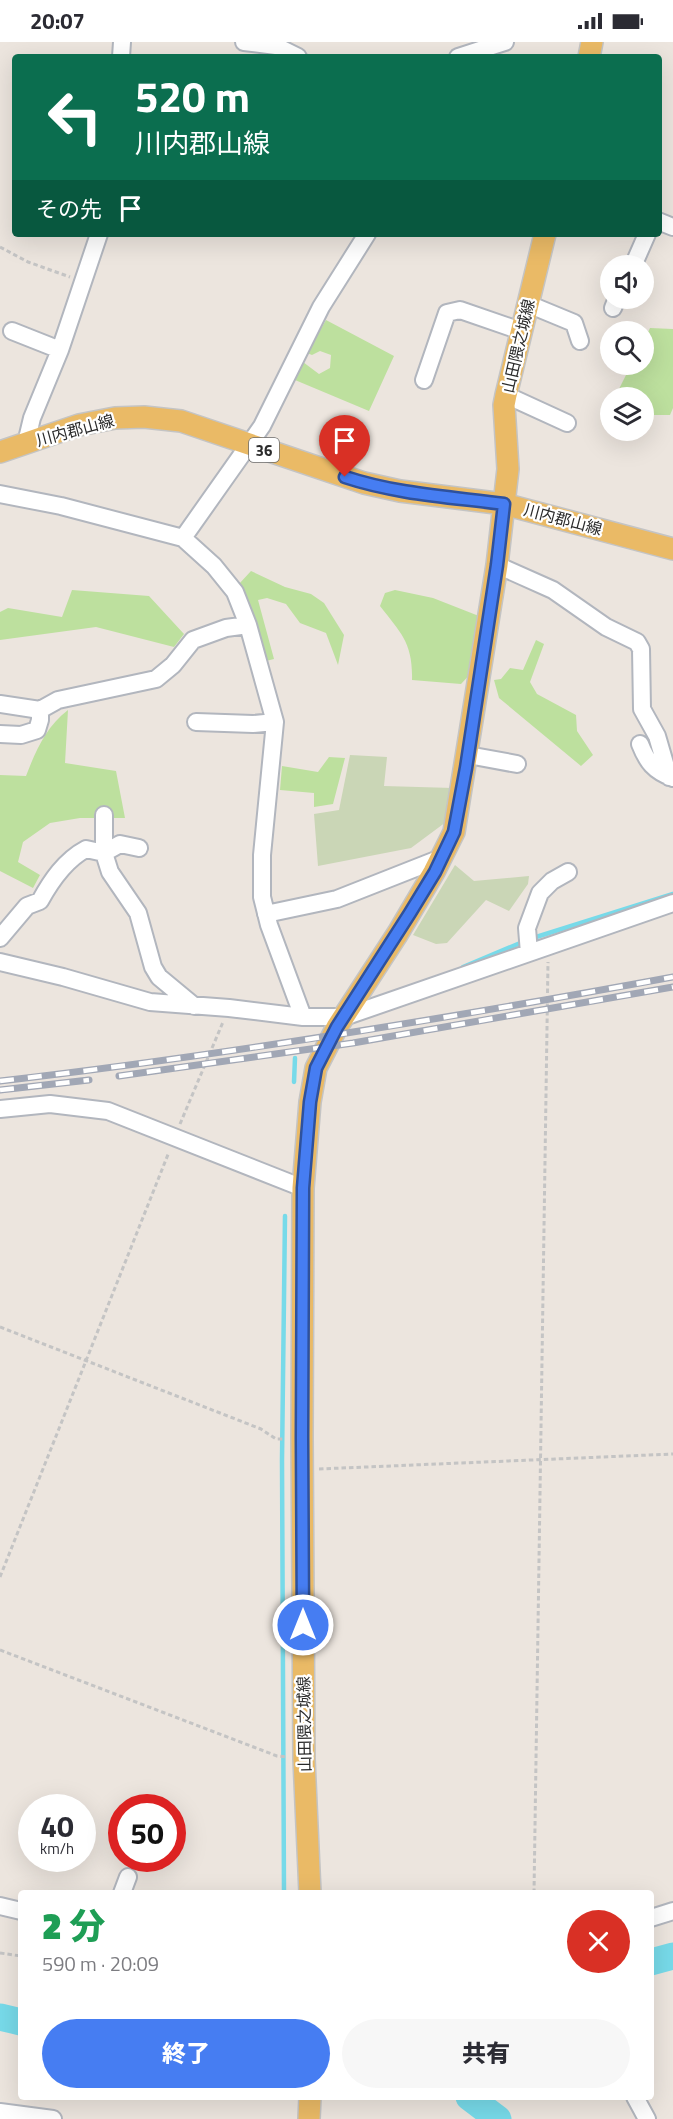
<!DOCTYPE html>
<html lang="ja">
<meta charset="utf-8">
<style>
:root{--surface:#fff;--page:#f7f7f7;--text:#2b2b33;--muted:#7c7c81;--accent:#467df2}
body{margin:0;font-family:"Titillium Web","Noto Sans JP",sans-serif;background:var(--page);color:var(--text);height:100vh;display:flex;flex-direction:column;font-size:22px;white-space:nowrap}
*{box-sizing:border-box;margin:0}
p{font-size:20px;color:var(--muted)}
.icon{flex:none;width:33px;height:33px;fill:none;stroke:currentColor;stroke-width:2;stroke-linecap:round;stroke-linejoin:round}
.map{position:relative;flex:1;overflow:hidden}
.drawer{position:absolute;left:18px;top:1848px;width:636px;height:210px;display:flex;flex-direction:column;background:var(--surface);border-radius:6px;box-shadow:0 6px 24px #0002}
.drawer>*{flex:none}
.guide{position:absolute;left:12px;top:12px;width:650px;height:183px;border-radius:6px;box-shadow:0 6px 24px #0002;background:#0b6e4f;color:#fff;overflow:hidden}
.buttons{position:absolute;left:600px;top:213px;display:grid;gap:12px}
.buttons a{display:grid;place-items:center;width:54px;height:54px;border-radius:50%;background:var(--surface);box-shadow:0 6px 24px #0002;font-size:30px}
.speed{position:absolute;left:18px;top:1752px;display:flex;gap:12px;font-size:30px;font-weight:700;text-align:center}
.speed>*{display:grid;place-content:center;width:78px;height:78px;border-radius:50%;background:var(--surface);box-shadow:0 6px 24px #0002;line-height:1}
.speed small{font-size:15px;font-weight:400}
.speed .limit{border:9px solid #d22;background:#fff;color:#111}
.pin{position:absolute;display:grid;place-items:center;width:51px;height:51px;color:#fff;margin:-62px -26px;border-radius:50% 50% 50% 0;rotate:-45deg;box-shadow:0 0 6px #0007}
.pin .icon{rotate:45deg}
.me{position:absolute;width:66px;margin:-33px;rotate:0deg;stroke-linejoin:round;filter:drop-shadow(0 0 4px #0008)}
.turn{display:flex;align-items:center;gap:21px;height:126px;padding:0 24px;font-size:27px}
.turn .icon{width:78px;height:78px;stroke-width:2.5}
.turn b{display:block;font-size:42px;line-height:51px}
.then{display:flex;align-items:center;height:57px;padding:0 24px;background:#0003;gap:12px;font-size:22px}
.round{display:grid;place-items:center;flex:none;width:63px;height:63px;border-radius:32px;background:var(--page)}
.headline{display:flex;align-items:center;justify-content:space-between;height:102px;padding:0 24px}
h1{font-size:36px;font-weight:800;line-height:45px;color:#1e9e55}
.primary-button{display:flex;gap:12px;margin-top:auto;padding:12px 24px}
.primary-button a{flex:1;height:69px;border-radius:36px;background:var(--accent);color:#fff;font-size:24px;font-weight:800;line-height:69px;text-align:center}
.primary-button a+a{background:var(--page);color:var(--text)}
.status{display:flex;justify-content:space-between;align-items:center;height:42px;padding:0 30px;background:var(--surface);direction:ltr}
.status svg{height:16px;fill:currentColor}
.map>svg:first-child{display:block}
.green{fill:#bde09e}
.cemetery{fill:#cad6b6}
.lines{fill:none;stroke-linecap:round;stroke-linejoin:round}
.stream{stroke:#77dae9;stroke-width:4.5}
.river{stroke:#77dae9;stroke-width:27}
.minor-casing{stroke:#b2b6be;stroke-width:20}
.major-casing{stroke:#c4c4c4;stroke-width:24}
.path{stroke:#c4c4c4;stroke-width:3;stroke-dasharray:4.5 3;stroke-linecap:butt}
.minor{stroke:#fff;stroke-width:16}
.major{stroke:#eaba66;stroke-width:21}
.rail-casing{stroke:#a1a7b5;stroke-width:7}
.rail{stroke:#fff;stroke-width:4.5;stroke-dasharray:14;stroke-linecap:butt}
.route-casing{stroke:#2e519d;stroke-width:15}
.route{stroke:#467df2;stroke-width:10}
.labels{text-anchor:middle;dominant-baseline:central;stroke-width:4.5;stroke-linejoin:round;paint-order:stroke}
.shield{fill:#fff;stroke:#6b6b6b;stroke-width:1.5}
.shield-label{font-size:15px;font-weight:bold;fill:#2b2b2b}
.street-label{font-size:16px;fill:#2b2b2b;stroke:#fff}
</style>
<div class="status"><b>20:07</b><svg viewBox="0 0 49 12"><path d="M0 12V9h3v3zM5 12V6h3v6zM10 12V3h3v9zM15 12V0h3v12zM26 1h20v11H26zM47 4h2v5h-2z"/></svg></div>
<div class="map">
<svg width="673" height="2077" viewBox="0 0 673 2077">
<rect width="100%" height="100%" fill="#ece5de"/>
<path class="green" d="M326 278 394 314 369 369 295 338 303 320 319 332 330 326 331 313 320 309 312 313 307 311Z
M650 286 673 287V366L670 373H644V356L615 355 631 323 644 322V299Z
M251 529 285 545 311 552 324 561 344 593 338 623 326 591 300 581 286 562 267 556 258 558 274 617 266 619 239 542Z
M72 548 149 554 184 592 174 605 96 585 0 598V570L8 566 62 575Z
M395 548 433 556 484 576 475 627 461 642 412 638C413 601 401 591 380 564L385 551Z
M536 598 544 602 530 640 537 652 576 673 577 689 593 713 581 724 499 656 494 638 501 637 510 626 523 628Z
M68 668 65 721 116 729 125 776H80L50 781 23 800 18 820 40 833 33 846 0 829V733L26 734C36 708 46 685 68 668Z
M329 715 345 716 333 762 314 765V751L280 748 282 724 318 730Z"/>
<path class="cemetery" d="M350 713 387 715 384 744 453 746 446 780 411 806 318 824 314 772 339 768Z
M455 823 474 839 529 834 528 842 509 869 486 858 447 901 436 902 413 893Z"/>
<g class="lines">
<path class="stream" d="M533 896 673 852
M463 925 525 899
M294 1040 295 1016
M284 1851 282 1418 285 1174"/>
<path class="river" d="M651 1920 673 1914
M0 1975 21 1980
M469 2055 498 2077"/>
<defs>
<path id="minor" d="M244 0 276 4 298 15
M121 15 122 0
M458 15 505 0
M658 179 673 185
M633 224 647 192
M528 262 574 281 580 299
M613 266 617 256
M12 289 60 308
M424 338 447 271 460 268 521 289
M506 353 567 381
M26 401 32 376 60 308 99 192
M0 452 61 464 183 496 214 524 235 550 248 583 275 680 262 813V855L269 883 303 975
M183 496 262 384 321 265 367 192
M497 523 553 548 606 585 637 600 641 607 642 667 657 694 669 735
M0 662 40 668 58 658 156 637 173 623 193 598 226 586 248 583
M196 680 253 682 275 680
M0 692 21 693 37 688 40 678V668
M640 702C647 720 654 729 673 736
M468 713 517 722
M104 773V811L110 830 138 871 153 925 159 935 194 964
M266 872 337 857 441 816
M0 896 27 864 40 859C51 839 65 818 86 807L104 811 120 802 139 806
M529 911 527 886 540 851 552 839 568 830
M0 920 63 935 150 960 229 966 303 975H344L673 861
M0 1067 50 1062 108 1069 303 1146
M122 1851 128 1835
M0 1864 21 1869
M651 1876 673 1869
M635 2055 647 2077
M0 2070 53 2077"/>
<path id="major" d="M589 15 592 0
M0 410 79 383 115 376 144 375 181 379 364 441 400 449 504 462 673 507
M310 1851 304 1717 302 1396 303 1146 310 1060 316 1026 337 985 398 891 434 830 454 790 497 523 508 427 504 363 506 353 545 192
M309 2077 310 2055"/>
</defs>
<use href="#minor" class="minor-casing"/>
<use href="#major" class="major-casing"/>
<path class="path" d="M0 205 28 220 70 235
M180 1082 223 980
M0 1285 261 1387 276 1397H285
M319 1427 673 1412
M0 1535 169 1110
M0 1608 264 1709 277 1714 287 1715
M534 1851 548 920
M0 1911 21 1914"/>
<use href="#minor" class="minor"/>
<use href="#major" class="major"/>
<defs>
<path id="rail" d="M119 1034 353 1001 673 945
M0 1039C226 1013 450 976 673 935
M0 1048 89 1038"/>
</defs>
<use href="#rail" class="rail-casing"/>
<use href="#rail" class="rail"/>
</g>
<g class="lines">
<defs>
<path id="route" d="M303 1583 302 1396 303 1146 310 1060 316 1026 337 985 410 871 435 830 454 790 466 726 497 523 504 462C451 455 396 452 345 435"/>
</defs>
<use href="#route" class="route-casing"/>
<use href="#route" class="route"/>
</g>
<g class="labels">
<rect class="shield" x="249" y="396" width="30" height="24" rx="4.5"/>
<g class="shield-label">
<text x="264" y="408">36</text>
</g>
<g class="street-label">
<text transform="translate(518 304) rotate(-77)">山田隈之城線</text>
<text transform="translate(75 388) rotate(-15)">川内郡山線</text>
<text transform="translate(563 477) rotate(15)">川内郡山線</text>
<text transform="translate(304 1682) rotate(-91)">山田隈之城線</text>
</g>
</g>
</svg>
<div class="buttons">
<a><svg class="icon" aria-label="sound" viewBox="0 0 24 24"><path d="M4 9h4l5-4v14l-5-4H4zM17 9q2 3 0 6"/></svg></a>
<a><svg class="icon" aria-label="search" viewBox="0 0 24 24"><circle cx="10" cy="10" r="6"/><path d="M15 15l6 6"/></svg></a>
<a><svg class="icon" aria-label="layers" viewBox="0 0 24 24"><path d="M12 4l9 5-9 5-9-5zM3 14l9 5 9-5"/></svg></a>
</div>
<div class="speed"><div>40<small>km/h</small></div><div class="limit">50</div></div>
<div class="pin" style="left:345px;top:435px;background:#d93025"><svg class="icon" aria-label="arrive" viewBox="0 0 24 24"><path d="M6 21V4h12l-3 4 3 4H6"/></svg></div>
<svg class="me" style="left:303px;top:1583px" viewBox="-20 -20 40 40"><circle r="17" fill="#467df2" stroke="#fff" stroke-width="3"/><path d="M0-11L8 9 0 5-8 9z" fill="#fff"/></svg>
<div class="guide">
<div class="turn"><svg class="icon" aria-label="left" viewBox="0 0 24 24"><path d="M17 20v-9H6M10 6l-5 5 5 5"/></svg><div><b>520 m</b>川内郡山線</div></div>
<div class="then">その先<svg class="icon" aria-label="arrive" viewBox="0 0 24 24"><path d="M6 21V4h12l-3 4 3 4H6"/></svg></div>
</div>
<section class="drawer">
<div class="headline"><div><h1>2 分</h1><p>590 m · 20:09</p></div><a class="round" style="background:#d93025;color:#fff"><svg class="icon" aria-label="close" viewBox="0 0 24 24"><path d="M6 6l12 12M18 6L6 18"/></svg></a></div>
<div class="primary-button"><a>終了</a><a>共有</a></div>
</section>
</div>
